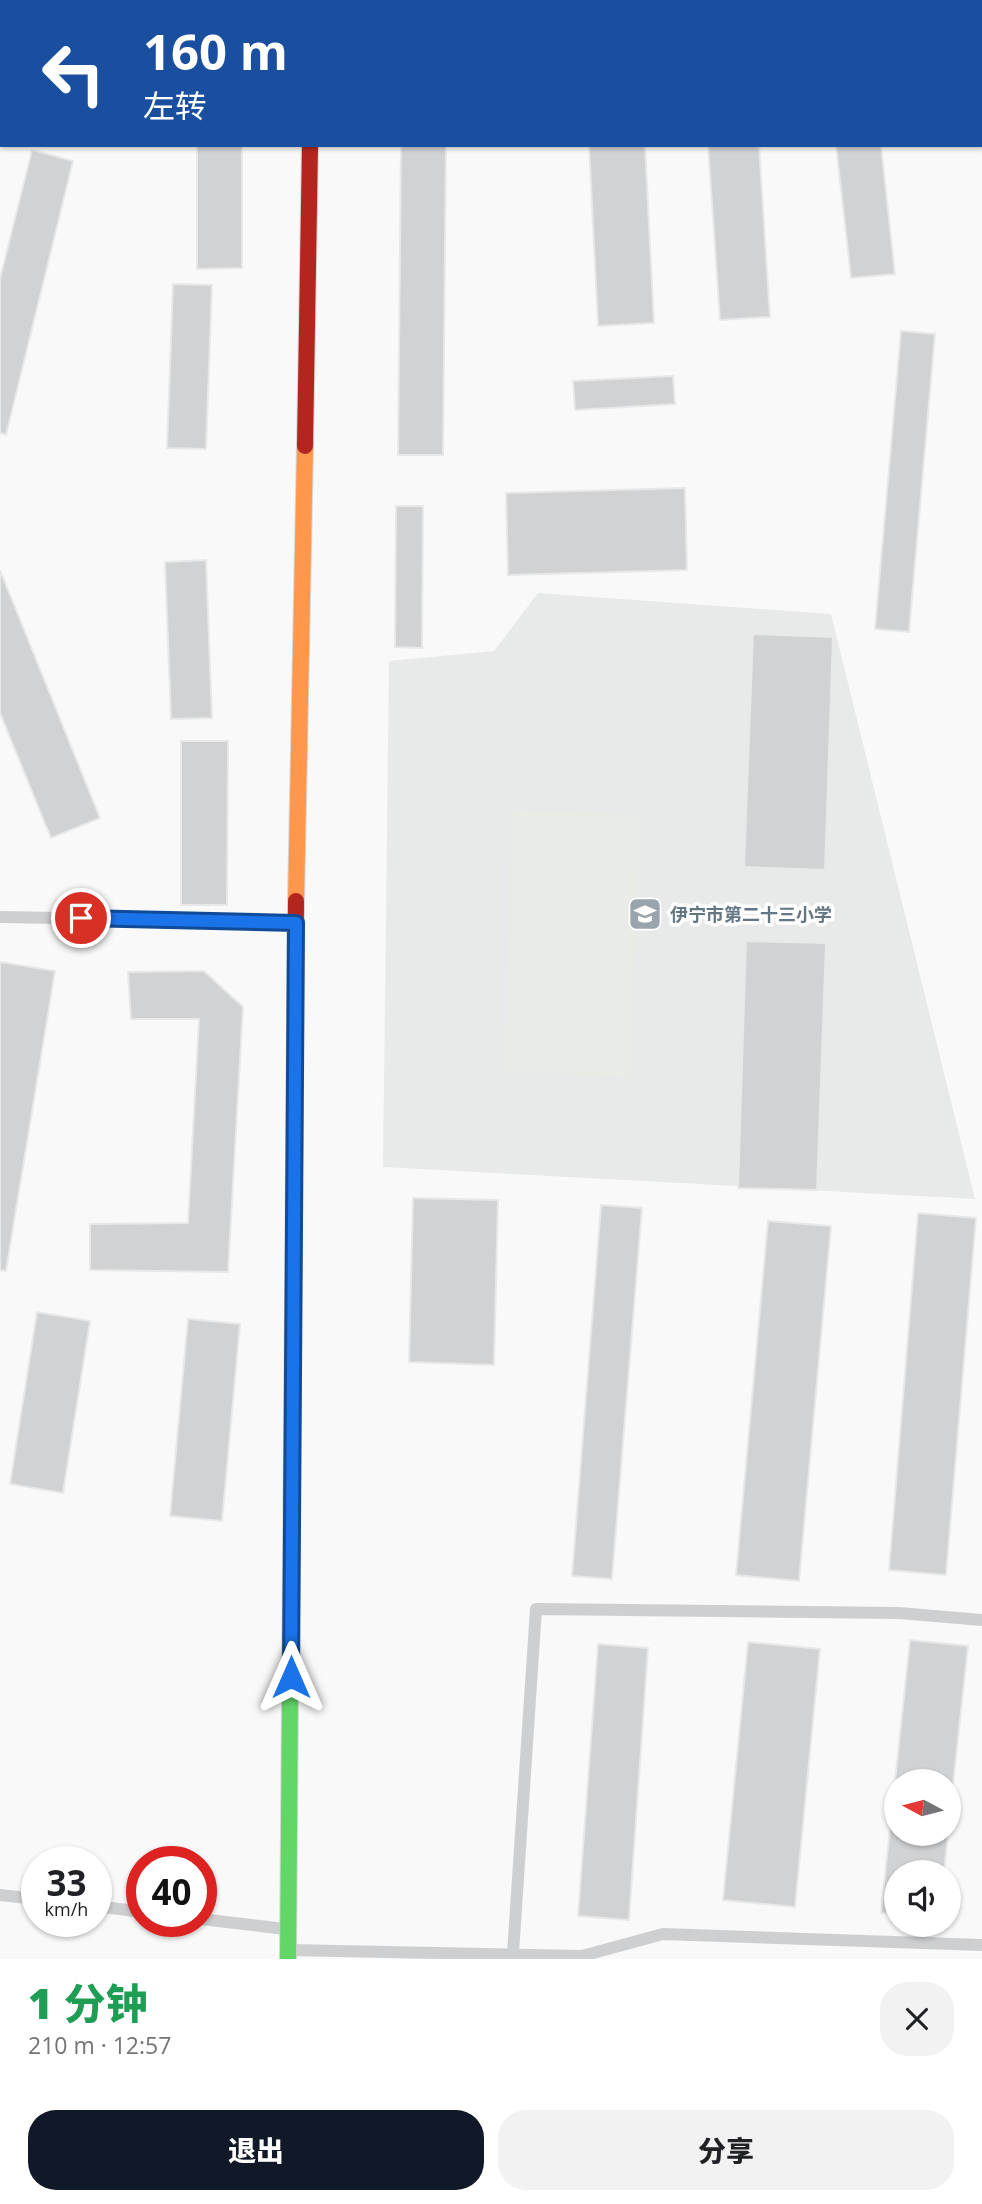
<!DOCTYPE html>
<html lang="zh">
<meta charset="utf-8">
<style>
:root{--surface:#fff;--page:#f2f2f2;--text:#202124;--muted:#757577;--accent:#111827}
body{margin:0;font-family:"Open Sans","Noto Sans SC",sans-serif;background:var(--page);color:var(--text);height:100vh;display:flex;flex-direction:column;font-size:26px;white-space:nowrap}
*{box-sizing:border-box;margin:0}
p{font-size:23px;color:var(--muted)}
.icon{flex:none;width:38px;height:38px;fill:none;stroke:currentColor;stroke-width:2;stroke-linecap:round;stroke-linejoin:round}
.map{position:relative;height:1959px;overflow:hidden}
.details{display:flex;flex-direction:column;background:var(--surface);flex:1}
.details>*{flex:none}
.top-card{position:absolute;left:0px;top:0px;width:984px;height:147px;box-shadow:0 2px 5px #0004;background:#1a4fa0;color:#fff;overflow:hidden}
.needle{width:46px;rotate:277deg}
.tools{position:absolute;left:884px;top:1769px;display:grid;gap:14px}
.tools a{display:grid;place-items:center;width:77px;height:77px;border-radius:50%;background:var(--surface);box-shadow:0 2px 5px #0004;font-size:35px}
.speed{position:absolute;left:21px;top:1846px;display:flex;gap:14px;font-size:35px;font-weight:700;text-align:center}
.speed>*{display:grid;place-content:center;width:91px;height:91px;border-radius:50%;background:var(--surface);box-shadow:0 2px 5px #0004;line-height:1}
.speed small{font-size:18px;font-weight:400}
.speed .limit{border:10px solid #d22;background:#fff;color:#111}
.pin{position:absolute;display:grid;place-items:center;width:60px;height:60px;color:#fff;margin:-30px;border:4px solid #fff;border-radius:50%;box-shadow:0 2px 7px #0007}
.me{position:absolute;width:77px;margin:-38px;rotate:0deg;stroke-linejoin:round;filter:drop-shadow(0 0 5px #0008)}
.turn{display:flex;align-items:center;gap:24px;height:147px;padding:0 28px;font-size:32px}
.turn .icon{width:91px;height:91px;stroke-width:2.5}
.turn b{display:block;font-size:49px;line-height:60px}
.round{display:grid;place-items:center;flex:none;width:74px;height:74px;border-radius:28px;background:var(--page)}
.head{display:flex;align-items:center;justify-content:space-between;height:119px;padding:0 28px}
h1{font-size:42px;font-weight:800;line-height:52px;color:#1e9e55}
.primary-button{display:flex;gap:14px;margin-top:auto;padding:14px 28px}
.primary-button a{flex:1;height:80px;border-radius:28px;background:var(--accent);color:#fff;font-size:28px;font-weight:800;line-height:80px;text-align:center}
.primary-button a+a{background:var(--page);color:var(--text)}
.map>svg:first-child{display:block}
.built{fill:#e8e9e9}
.green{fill:#e8ebe6}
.building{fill:#d0d2d3;stroke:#e8e8e8;stroke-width:2}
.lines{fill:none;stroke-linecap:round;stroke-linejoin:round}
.fast-casing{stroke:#d5d6d7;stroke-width:18}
.slow-casing{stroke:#d5d6d7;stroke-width:18}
.jam-casing{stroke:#d5d6d7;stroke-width:18}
.lane{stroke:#cecfd0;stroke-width:12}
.street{stroke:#cecfd0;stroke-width:24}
.fast{stroke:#63d668;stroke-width:16}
.slow{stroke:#ff974d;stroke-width:16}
.jam{stroke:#b3261e;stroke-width:16}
.route-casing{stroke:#114b97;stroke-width:18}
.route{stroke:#1a73e8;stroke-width:12}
.labels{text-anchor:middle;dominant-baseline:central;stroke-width:7;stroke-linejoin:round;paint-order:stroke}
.poi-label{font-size:18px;font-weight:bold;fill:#657683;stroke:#fff;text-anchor:start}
</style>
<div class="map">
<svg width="982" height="1959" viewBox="0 0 982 1959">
<rect width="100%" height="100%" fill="#f9f9f9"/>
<path class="built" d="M538 593 831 614 975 1199 383 1167 389 661 494 651Z"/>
<path class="green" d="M511 811 640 814 630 1077 505 1072Z"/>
<path class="building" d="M45 0H100L44 2Z
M199 0H246V2H199Z
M406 0H453V2H406Z
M197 145H242V268L197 269Z
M401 145H446L443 455H398Z
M589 145H645L654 323 598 326Z
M708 145H759L770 317 720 320Z
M836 145H881L895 274 851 278Z
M32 150 73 161 6 435 0 433V279Z
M173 284 212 285 206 449 167 448Z
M901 331 935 334 909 632 875 629Z
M673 376 675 404 575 410 573 381Z
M685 488 687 570 508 575 506 493Z
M396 506H423L422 648 395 647Z
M206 560 212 718 171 719 165 562Z
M0 570 100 818 51 838 0 713Z
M753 634 833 637 825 870 744 867Z
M181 741H228L227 905H181Z
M746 941 826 943 817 1190 738 1188Z
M0 962 55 971 6 1271 0 1270Z
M204 971 243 1007 228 1272 90 1270V1224L188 1223 199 1019H131L128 972Z
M413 1198 498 1200 494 1365 409 1362Z
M601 1205 642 1208 612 1579 572 1576Z
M918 1213 976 1218 946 1575 889 1570Z
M768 1221 831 1226 799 1581 736 1575Z
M37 1312 90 1321 63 1493 10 1484Z
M188 1319 240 1324 222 1521 170 1516Z
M910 1640 968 1646 948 1831V1782H896V1834H948L944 1872H896V1914L881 1913Z
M748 1642 820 1649 795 1907 723 1900Z
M598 1644 648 1648 629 1920 578 1916Z"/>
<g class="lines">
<defs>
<path id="fast" d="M288 1959 293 1305"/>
<path id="slow" d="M296 901 305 446"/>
<path id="jam" d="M305 446 310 145
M293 1305 296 901"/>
</defs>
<use href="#fast" class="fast-casing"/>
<use href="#slow" class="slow-casing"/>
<use href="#jam" class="jam-casing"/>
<path class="lane" d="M0 917 293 922
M0 1895 37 1899
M96 1906 142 1912
M201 1919 285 1929
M289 1950 582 1956 663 1934 982 1945
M513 1953 536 1609 899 1613 982 1620"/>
<path class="street" d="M313 2V0"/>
<use href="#fast" class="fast"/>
<use href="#slow" class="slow"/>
<use href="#jam" class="jam"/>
</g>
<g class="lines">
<defs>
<path id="route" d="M81 918 296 923 291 1677"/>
</defs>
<use href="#route" class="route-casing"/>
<use href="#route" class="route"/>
</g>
<defs>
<symbol id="school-square" viewBox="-11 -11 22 22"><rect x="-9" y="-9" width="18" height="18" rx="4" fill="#99a4ac" stroke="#fff"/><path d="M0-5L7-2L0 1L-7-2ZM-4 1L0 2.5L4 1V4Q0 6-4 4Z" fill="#fff"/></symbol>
</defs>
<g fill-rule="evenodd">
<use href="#school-square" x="626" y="895" width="38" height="38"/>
</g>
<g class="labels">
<g class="poi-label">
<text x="670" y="914">伊宁市第二十三小学</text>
</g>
</g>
</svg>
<div class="tools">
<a><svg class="needle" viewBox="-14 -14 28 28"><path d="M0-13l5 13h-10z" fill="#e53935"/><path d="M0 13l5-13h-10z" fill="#757577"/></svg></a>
<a><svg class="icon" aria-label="sound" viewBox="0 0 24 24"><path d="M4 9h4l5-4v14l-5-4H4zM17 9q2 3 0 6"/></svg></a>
</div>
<div class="speed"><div>33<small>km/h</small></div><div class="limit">40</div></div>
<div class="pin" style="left:81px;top:918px;background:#d93025"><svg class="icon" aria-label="arrive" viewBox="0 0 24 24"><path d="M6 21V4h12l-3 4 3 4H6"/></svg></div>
<svg class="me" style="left:291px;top:1677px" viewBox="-20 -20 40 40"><path d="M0-17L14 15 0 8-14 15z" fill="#1a73e8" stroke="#fff" stroke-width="4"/></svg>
<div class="top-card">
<div class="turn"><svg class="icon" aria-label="left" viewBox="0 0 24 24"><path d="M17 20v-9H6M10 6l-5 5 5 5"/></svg><div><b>160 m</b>左转</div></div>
</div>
</div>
<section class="details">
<div class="head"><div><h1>1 分钟</h1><p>210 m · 12:57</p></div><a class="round"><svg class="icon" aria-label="close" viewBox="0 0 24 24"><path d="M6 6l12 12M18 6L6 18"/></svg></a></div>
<div class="primary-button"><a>退出</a><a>分享</a></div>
</section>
